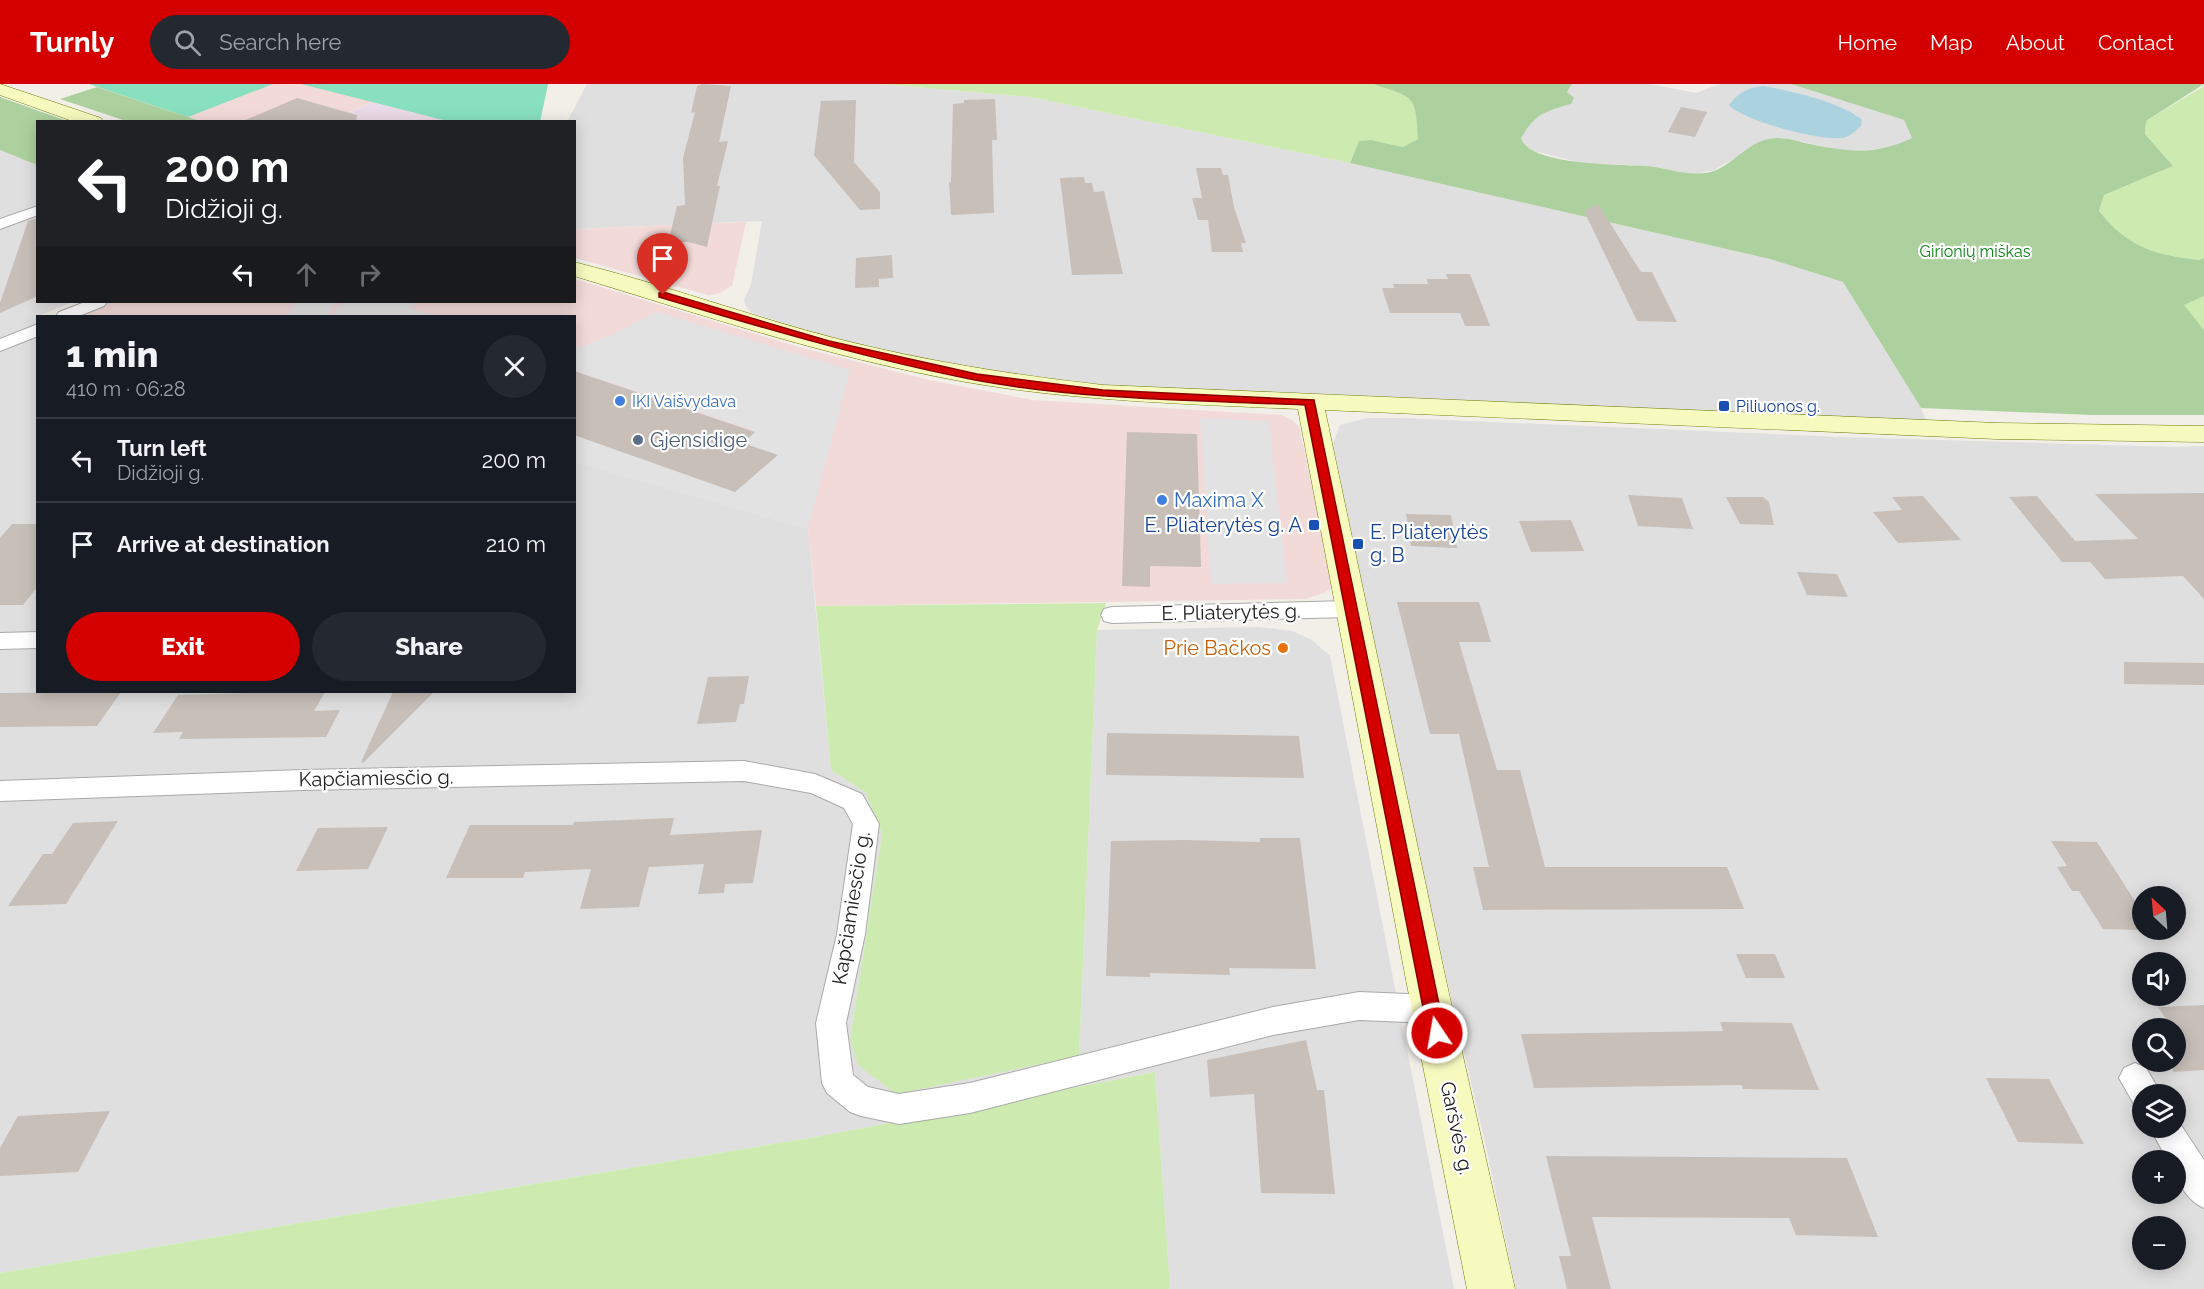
<!DOCTYPE html>
<meta charset="utf-8">
<style>
:root{--surface:#171b24;--page:#242831;--text:#f1f3f6;--muted:#9ea1a6;--line:#363941;--accent:#d40000}
body{margin:0;font-family:Raleway,sans-serif;background:var(--page);color:var(--text);height:100vh;display:flex;flex-direction:column;font-size:22px;white-space:nowrap}
*{box-sizing:border-box;margin:0}
p{font-size:20px;color:var(--muted)}
.icon{flex:none;width:33px;height:33px;fill:none;stroke:currentColor;stroke-width:2;stroke-linecap:round;stroke-linejoin:round}
.map{position:relative;flex:1;overflow:hidden}
.drawer{position:absolute;left:36px;top:231px;width:540px;height:378px;display:flex;flex-direction:column;background:var(--surface);border-radius:0px;box-shadow:0 3px 15px #0003}
.drawer>*{flex:none}
.guide{position:absolute;left:36px;top:36px;width:540px;height:183px;border-radius:0px;box-shadow:0 3px 15px #0003;background:#202124;color:#fff;overflow:hidden}
.needle{width:39px;rotate:334deg}
.controls{position:absolute;left:2132px;top:802px;display:grid;gap:12px}
.controls a{display:grid;place-items:center;width:54px;height:54px;border-radius:50%;background:var(--surface);box-shadow:0 3px 15px #0003;font-size:30px}
.pin{position:absolute;display:grid;place-items:center;width:51px;height:51px;color:#fff;margin:-62px -26px;border-radius:50% 50% 50% 0;rotate:-45deg;box-shadow:0 0 6px #0007}
.pin .icon{rotate:45deg}
.me{position:absolute;width:66px;margin:-33px;rotate:348deg;stroke-linejoin:round;filter:drop-shadow(0 0 4px #0008)}
.turn{display:flex;align-items:center;gap:21px;height:126px;padding:0 30px;font-size:27px}
.turn .icon{width:78px;height:78px;stroke-width:2.5}
.turn b{display:block;font-size:42px;line-height:51px}
.lanes{display:flex;align-items:center;height:57px;padding:0 30px;background:#0003;justify-content:center;gap:30px;direction:ltr}
.lanes .off{opacity:.35}
.round{display:grid;place-items:center;flex:none;width:63px;height:63px;border-radius:32px;background:var(--page)}
.headline{display:flex;align-items:center;justify-content:space-between;height:102px;padding:0 30px}
h1{font-size:36px;font-weight:800;line-height:45px}
.cta{display:flex;gap:12px;margin-top:auto;padding:12px 30px}
.cta a{flex:1;height:69px;border-radius:36px;background:var(--accent);color:#fff;font-size:24px;font-weight:800;line-height:69px;text-align:center}
.cta a+a{background:var(--page);color:var(--text)}
ul{padding:0;list-style:none}
li{display:flex;align-items:center;gap:18px;height:84px;padding:0 30px;border-top:2px solid var(--line)}
li div{flex:1}
li b{display:block;font-size:22px}
li em{font-style:normal}
header{display:flex;align-items:center;gap:36px;box-sizing:border-box;height:84px;padding:0 30px;background:var(--accent);color:#fff}
header strong{font-size:28px}
nav{display:flex;gap:33px;margin-inline-start:auto;font-size:21px}
.search{width:420px;height:54px;background:var(--page);display:flex;align-items:center;gap:15px;box-sizing:border-box;padding:0 21px;border-radius:33px;color:var(--muted);font-size:22px}
.map>svg:first-child{display:block}
.residential{fill:#e0dfdf;fill-rule:evenodd}
.commercial{fill:#f2dad9}
.industrial{fill:#ebdbe8}
.grass{fill:#cdebb0}
.forest{fill:#add19e}
.pitch{fill:#88e0be}
.parking{fill:#e2e2e2}
.water{fill:#aad3df}
.building{fill:#c7bfb8}
.lines{fill:none;stroke-linecap:round;stroke-linejoin:round}
.street-casing{stroke:#a9a9a9;stroke-width:2}
.secondary-casing{stroke:#707d05;stroke-width:1}
.street{fill:#fff;fill-rule:evenodd}
.secondary{fill:#f7fabf;fill-rule:evenodd}
.route{fill:#d40000;stroke:#8a0000;stroke-width:1.5}
.shop-dot{fill:#3f7fe0;stroke:#fff;stroke-width:2}
.transit-dot{fill:#1a4fb4;stroke:#fff;stroke-width:2}
.service-dot{fill:#5c6f8a;stroke:#fff;stroke-width:2}
.food-dot{fill:#e8710a;stroke:#fff;stroke-width:2}
.labels{text-anchor:middle;dominant-baseline:central;stroke-width:4.5;stroke-linejoin:round;paint-order:stroke}
.far-park-label{font-size:16px;fill:#0c8416;stroke:#fff}
.far-shop-label{font-size:16px;fill:#366cbe;stroke:#fff;text-anchor:start}
.far-transit-label{font-size:16px;fill:#164399;stroke:#fff;text-anchor:start}
.service-label{font-size:20px;fill:#4e5e75;stroke:#fff;text-anchor:start}
.shop-label{font-size:20px;fill:#366cbe;stroke:#fff;text-anchor:start}
.transit-label{font-size:20px;fill:#164399;stroke:#fff;text-anchor:end}
.street-label{font-size:20px;fill:#222;stroke:#fff}
.food-label{font-size:20px;fill:#c56008;stroke:#fff;text-anchor:end}
</style>
<header>
<strong>Turnly</strong>
<div class="search"><svg class="icon" aria-label="search" viewBox="0 0 24 24"><circle cx="10" cy="10" r="6"/><path d="M15 15l6 6"/></svg>Search here</div>
<nav><a>Home</a><a>Map</a><a>About</a><a>Contact</a></nav>
</header>
<div class="map">
<svg width="2204" height="1205" viewBox="0 0 2204 1205">
<rect width="100%" height="100%" fill="#f2efe9"/>
<path class="residential" d="M587 0H881L1030 13 1350 79 1770 175 1843 198 1921 324 1927 338 1130 304 1044 297 868 264 752 229 746 223 744 216 751 200 762 137 575 145 574 38H567Z
M1572 0H1651L1696 9 1720 0H1791L1904 36 1912 54 1894 63 1851 68 1784 54 1768 55 1714 86 1695 90 1631 81 1586 80 1534 67 1522 59 1520 54 1531 36 1547 27 1571 20 1567 8ZM1763 2 1797 8 1858 32 1836 54 1810 51Z
M0 66 37 81 38 218H73L38 232V608H574L575 378 808 445 831 686 866 709 882 750 850 956 1079 972 1097 546 1258 543 1292 547 1312 556 1330 572 1454 1205H1170L1155 988 821 1052 0 1189Z
M1367 334H1401L1841 353 2174 363 2204 362V1205H1516L1486 1063 1415 757 1333 360 1340 341ZM2142 813H2175V846H2142ZM2142 879H2175V912H2142ZM2142 945H2175V978H2142ZM2142 1011H2175V1044H2142ZM2142 1077H2175V1110H2142ZM2142 1143H2175V1176H2142Z"/>
<path class="commercial" d="M89 0H548L540 38 447 37 372 18 329 37H200Z
M746 138 732 202 718 210 708 211 575 174 574 145Z
M575 195 799 263 929 296 1033 316 1282 331 1292 336 1299 342 1301 351 1333 503 1324 509 1306 515 816 522 808 445 575 378 574 232H75L109 218H574Z"/>
<path class="industrial" d="M372 18 447 37 329 38Z"/>
<path class="grass" d="M881 0H1373C1414 14 1416 10 1419 55L1403 63 1371 56 1359 57 1350 79 1030 13Z
M2204 2V174L2199 176C2154 171 2128 163 2099 127L2104 111 2173 82 2145 50 2146 37Z
M2204 212V246L2183 221Z
M1106 519 1097 546 1079 972 896 1010 858 981 850 956 882 750 866 709 831 686 816 522Z
M1155 988 1170 1205H0V1189L821 1052Z"/>
<path class="forest" d="M1373 0H1572L1567 8 1574 14 1571 20C1544 28 1536 29 1521 54 1530 82 1621 80 1646 82 1668 84 1691 94 1714 87 1733 80 1749 58 1769 55 1781 52 1794 56 1805 59 1846 67 1872 73 1912 54L1904 36 1791 0H2204L2146 37 2145 50 2173 82 2104 111 2099 127C2128 163 2154 171 2199 176L2204 174V212L2184 221 2204 246V331H2092L1921 324 1843 198 1770 175 1350 79 1359 57 1371 56 1403 63 1418 55C1416 10 1414 14 1373 0Z
M97 3 188 33 200 37H126L60 15Z
M0 13 67 37 38 38 37 81 0 66Z"/>
<path class="pitch" d="M89 0H273L188 33Z
M301 0H548L540 37H447Z"/>
<path class="parking" d="M297 218H336L326 232H287Z
M342 218H414L412 225 435 232H332Z
M656 228 850 286 808 445 575 378V351L777 371 742 359 755 347 575 287V265L611 251Z
M1200 334 1269 337 1287 499 1211 500Z"/>
<path class="water" d="M1763 2C1787 5 1845 20 1862 36L1861 42C1857 46 1851 51 1846 53 1827 60 1741 36 1729 21 1739 8 1747 4 1763 2Z"/>
<path class="building" d="M702 0 731 2 719 58 728 57 717 102H720L707 163 688 158 668 159 677 122 685 121 683 74 695 28 691 29 697 2Z
M297 14 357 31 356 38H241Z
M995 15 997 56H992L994 129 951 131 949 98H951L953 20 964 19V16Z
M856 16 854 78 880 108V125L860 126 814 71 821 17Z
M1681 23 1707 28 1695 53 1668 48Z
M1196 84H1221L1223 91H1228L1234 123 1246 159H1241L1243 168H1212L1208 136H1198L1192 114H1202Z
M1084 93 1085 99H1092L1094 108 1104 107 1123 190 1072 191 1060 94Z
M1598 120 1641 188H1652L1677 238 1637 237 1584 127Z
M38 134V212L0 229V219L28 137Z
M892 171 893 194 879 195V203L855 204 856 174Z
M1446 190H1470L1490 242H1465L1460 229H1390L1382 204H1394L1393 200H1428L1427 195H1448Z
M574 287 755 348 743 359 778 371 735 408 574 351Z
M1127 348 1197 350 1201 483 1150 482V503L1122 502Z
M2204 409V515L2183 492 2105 495 2090 478H2062L2009 413 2037 412 2075 457 2138 455 2095 410Z
M1628 411 1682 414 1693 445 1638 442Z
M1923 412 1961 456 1898 459 1873 428 1902 426 1892 413Z
M1726 413H1763L1769 418 1774 441 1740 440Z
M1406 430 1451 431 1457 464 1411 462Z
M1571 436 1584 467 1531 468 1519 437Z
M12 440H38V502L23 521H0V454Z
M1797 488 1837 490 1848 513 1807 511Z
M1397 518H1479L1491 558H1459L1497 686H1520L1545 783H1727L1744 825 1483 826 1473 783H1489L1459 650H1430Z
M2124 578 2204 579V601L2124 600Z
M749 592 744 620H740L736 638 697 640 708 593Z
M121 608 97 642 0 643V609Z
M278 608H325L314 627 340 626 326 653 179 655 183 648 153 649 178 611Z
M393 608H434L363 679 361 678Z
M1107 649 1299 652 1304 694 1106 691Z
M674 734 670 751 762 746 753 799 725 800 724 809 698 810 704 780 649 783 639 823 580 825 591 785 525 788 523 794H446L470 741H573L574 738Z
M118 737 66 820 8 822 43 770H52L73 739Z
M388 743 368 785 296 787 318 744Z
M1260 754H1300L1316 885 1229 884 1230 891 1150 889V893L1106 892 1111 757 1185 756 1260 758Z
M2051 757 2097 758 2142 828V846L2103 845 2079 807H2072L2057 783 2067 782Z
M1736 870H1775L1785 894H1746Z
M2204 921V986L2174 988 2167 978H2175V945H2145L2141 938H2168L2158 923Z
M1720 938 1792 939 1819 1006 1743 1005 1742 1001 1534 1004 1521 950 1723 947Z
M1306 956 1317 1006H1324L1335 1110 1261 1109 1254 1010 1210 1013 1207 976Z
M1986 994 2049 995 2084 1060 2018 1058Z
M110 1027 78 1088 0 1092V1064L18 1032Z
M1546 1072 1847 1074 1878 1153 1796 1151 1789 1134 1592 1133 1611 1205H1567L1559 1172H1571Z"/>
<g class="lines">
<defs>
<path id="street" d="M38 122V131L0 145V135Z
M85 218H107L104 222 79 232H56L59 228Z
M38 240V252L0 267V255Z
M1350 517 1358 520 1361 525 1358 530 1350 533 1112 539 1104 537 1101 531 1104 525 1112 523Z
M38 548V564L0 565V549Z
M744 677 815 690 862 710 879 740 865 850 846 939 853 991 868 1003 899 1010 970 999 1273 923 1359 908 1432 911 1443 915 1447 925 1443 935 1432 939 1359 936 1273 951 970 1029 899 1040 861 1032 850 1028 827 1009 822 999 816 939 837 850 853 740 844 724 811 709 744 697 302 706 0 717V697L302 686Z
M2135 979 2146 984 2162 1011H2142V1024L2135 1022 2119 994 2124 984Z
M2175 1032 2204 1076V1124C2186 1116 2175 1096 2175 1077H2168L2150 1044H2175Z"/>
<path id="secondary" d="M0 0 101 34 103 38H75L0 11Z
M574 178C663 200 749 232 838 255 925 277 1013 291 1103 301L1997 339 2204 342V358L1997 355 1325 326 1446 896 1515 1205H1467L1406 896 1298 325C1185 320 1072 317 960 297 828 273 702 231 574 192Z"/>
</defs>
<use href="#street" class="street-casing"/>
<use href="#secondary" class="secondary-casing"/>
<use href="#street" class="street"/>
<use href="#secondary" class="secondary"/>
</g>
<path class="route" d="M663 208 829 257 977 290 1103 306 1314 316 1445 949 1443 954 1437 957 1431 954 1428 949 1305 321C1195 316 1083 316 975 296 868 275 764 244 659 213V209Z"/>
<g class="shop-dot">
<circle cx="620" cy="317" r="6"/>
<circle cx="1162" cy="416" r="6"/>
</g>
<g class="transit-dot">
<rect x="1718" y="316" width="12" height="12" rx="3"/>
<rect x="1308" y="435" width="12" height="12" rx="3"/>
<rect x="1352" y="454" width="12" height="12" rx="3"/>
</g>
<circle class="service-dot" cx="638" cy="356" r="6"/>
<circle class="food-dot" cx="1283" cy="564" r="6"/>
<g class="labels">
<g class="far-park-label">
<text x="1975" y="167">Girionių miškas</text>
</g>
<g class="far-shop-label">
<text x="632" y="317">IKI Vaišvydava</text>
</g>
<g class="far-transit-label">
<text x="1736" y="322">Piliuonos g.</text>
</g>
<g class="service-label">
<text x="650" y="356">Gjensidige</text>
</g>
<g class="shop-label">
<text x="1174" y="416">Maxima X</text>
</g>
<g class="transit-label">
<text x="1302" y="441">E. Pliaterytės g. A</text>
<text x="1370" y="448" text-anchor="start">E. Pliaterytės<tspan x="1370" dy="23">g. B</tspan></text>
</g>
<g class="street-label">
<text transform="translate(1231 528) rotate(-1)">E. Pliaterytės g.</text>
<text transform="translate(376 694) rotate(-1)">Kapčiamiesčio g.</text>
<text transform="translate(851 824) rotate(-81)">Kapčiamiesčio g.</text>
<text transform="translate(1457 1044) rotate(78)">Garšvės g.</text>
</g>
<g class="food-label">
<text x="1271" y="564">Prie Bačkos</text>
</g>
</g>
</svg>
<div class="controls">
<a><svg class="needle" viewBox="-14 -14 28 28"><path d="M0-13l5 13h-10z" fill="#e53935"/><path d="M0 13l5-13h-10z" fill="#9ea1a6"/></svg></a>
<a><svg class="icon" aria-label="sound" viewBox="0 0 24 24"><path d="M4 9h4l5-4v14l-5-4H4zM17 9q2 3 0 6"/></svg></a>
<a><svg class="icon" aria-label="search" viewBox="0 0 24 24"><circle cx="10" cy="10" r="6"/><path d="M15 15l6 6"/></svg></a>
<a><svg class="icon" aria-label="layers" viewBox="0 0 24 24"><path d="M12 4l9 5-9 5-9-5zM3 14l9 5 9-5"/></svg></a>
<a>+</a>
<a>−</a>
</div>
<div class="pin" style="left:663px;top:211px;background:#d93025"><svg class="icon" aria-label="arrive" viewBox="0 0 24 24"><path d="M6 21V4h12l-3 4 3 4H6"/></svg></div>
<svg class="me" style="left:1437px;top:949px" viewBox="-20 -20 40 40"><circle r="17" fill="#d40000" stroke="#fff" stroke-width="3"/><path d="M0-11L8 9 0 5-8 9z" fill="#fff"/></svg>
<div class="guide">
<div class="turn"><svg class="icon" aria-label="left" viewBox="0 0 24 24"><path d="M17 20v-9H6M10 6l-5 5 5 5"/></svg><div><b>200 m</b>Didžioji g.</div></div>
<div class="lanes"><svg class="icon" aria-label="left" viewBox="0 0 24 24"><path d="M17 20v-9H6M10 6l-5 5 5 5"/></svg><svg class="icon off" aria-label="ahead" viewBox="0 0 24 24"><path d="M12 20V5M6 11l6-6 6 6"/></svg><svg class="icon off" aria-label="right" viewBox="0 0 24 24"><path d="M7 20v-9h11M14 6l5 5-5 5"/></svg></div>
</div>
<section class="drawer">
<div class="headline"><div><h1>1 min</h1><p>410 m · 06:28</p></div><a class="round"><svg class="icon" aria-label="close" viewBox="0 0 24 24"><path d="M6 6l12 12M18 6L6 18"/></svg></a></div>
<ul>
<li><svg class="icon" aria-label="left" viewBox="0 0 24 24"><path d="M17 20v-9H6M10 6l-5 5 5 5"/></svg><div><b>Turn left</b><p>Didžioji g.</p></div><em>200 m</em></li>
<li><svg class="icon" aria-label="arrive" viewBox="0 0 24 24"><path d="M6 21V4h12l-3 4 3 4H6"/></svg><div><b>Arrive at destination</b></div><em>210 m</em></li>
</ul>
<div class="cta"><a>Exit</a><a>Share</a></div>
</section>
</div>
